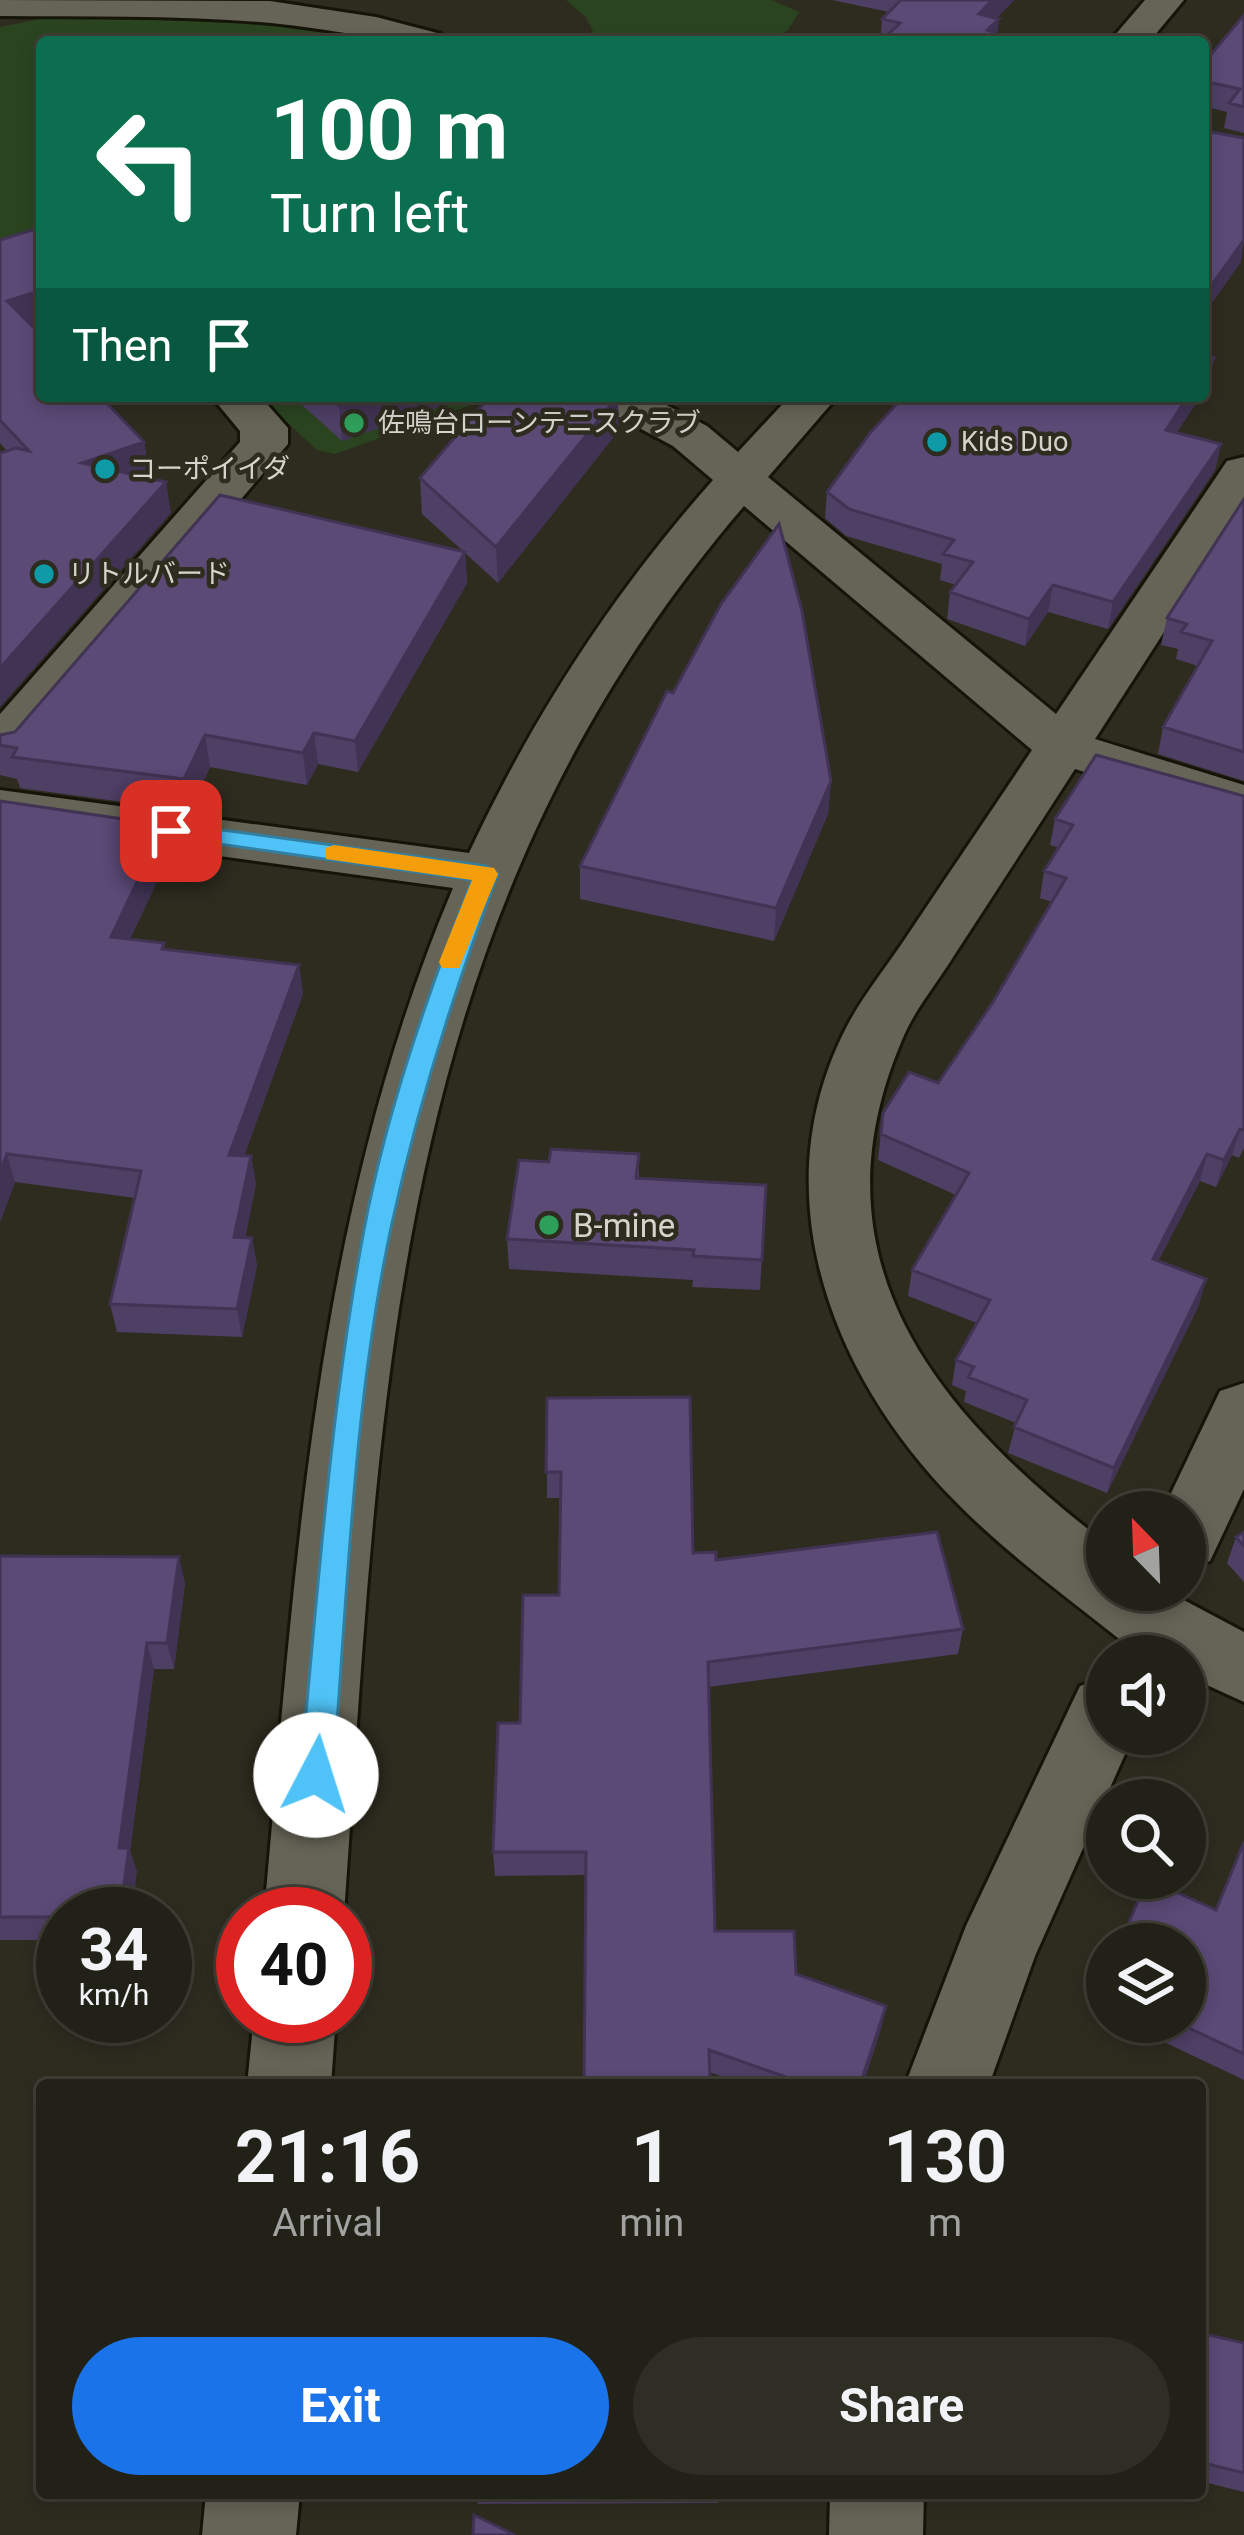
<!DOCTYPE html>
<meta charset="utf-8">
<style>
:root{--surface:#222117;--page:#2e2e24;--text:#f1f3f6;--muted:#a2a3a1;--line:#3f3e36;--accent:#1a73e8}
body{margin:0;font-family:Roboto,"Noto Sans JP",sans-serif;background:var(--page);color:var(--text);height:100vh;display:flex;flex-direction:column;font-size:45px;white-space:nowrap}
*{box-sizing:border-box;margin:0}
p{font-size:39px;color:var(--muted)}
.icon{flex:none;width:66px;height:66px;fill:none;stroke:currentColor;stroke-width:2;stroke-linecap:round;stroke-linejoin:round}
.map{position:relative;flex:1;overflow:hidden}
.sheet{position:absolute;left:36px;top:2079px;width:1170px;height:420px;display:flex;flex-direction:column;background:var(--surface);border-radius:12px;box-shadow:0 6px 18px #0003,0 0 0 3px var(--line)}
.sheet>*{flex:none}
.top-card{position:absolute;left:36px;top:36px;width:1173px;height:366px;border-radius:12px;box-shadow:0 6px 18px #0003,0 0 0 3px var(--line);background:#0b6e4f;color:#fff;overflow:hidden}
.needle{width:78px;rotate:337deg}
.controls{position:absolute;left:1086px;top:1491px;display:grid;gap:24px}
.controls a{display:grid;place-items:center;width:120px;height:120px;border-radius:50%;background:var(--surface);box-shadow:0 6px 18px #0003,0 0 0 3px var(--line);font-size:60px}
.speed{position:absolute;left:36px;top:1887px;display:flex;gap:24px;font-size:60px;font-weight:700;text-align:center}
.speed>*{display:grid;place-content:center;width:156px;height:156px;border-radius:50%;background:var(--surface);box-shadow:0 6px 18px #0003,0 0 0 3px var(--line);line-height:1}
.speed small{font-size:30px;font-weight:400}
.speed .limit{border:18px solid #d22;background:#fff;color:#111}
.pin{position:absolute;display:grid;place-items:center;width:102px;height:102px;color:#fff;margin:-51px;border-radius:24px;box-shadow:0 6px 18px #0006}
.me{position:absolute;width:132px;margin:-66px;rotate:5deg;stroke-linejoin:round;filter:drop-shadow(0 0 9px #0008)}
.turn{display:flex;align-items:center;gap:42px;height:252px;padding:0 36px;font-size:54px}
.turn .icon{width:156px;height:156px;stroke-width:2.5}
.turn b{display:block;font-size:84px;line-height:102px}
.then{display:flex;align-items:center;height:114px;padding:0 36px;background:#0003;gap:24px;font-size:45px}
.eta{display:flex;justify-content:space-evenly;align-items:center;height:204px;text-align:center}
.eta b{font-size:72px;font-weight:700;line-height:84px}
.cta{display:flex;gap:24px;margin-top:auto;padding:24px 36px}
.cta a{flex:1;height:138px;border-radius:72px;background:var(--accent);color:#fff;font-size:48px;font-weight:700;line-height:138px;text-align:center}
.cta a+a{background:var(--page);color:var(--text)}
.map>svg:first-child{display:block}
.green{fill:#2a4420}
.lines{fill:none;stroke-linecap:round;stroke-linejoin:round}
.minor-casing{stroke:#161409;stroke-width:6}
.minor{fill:#666456;fill-rule:evenodd}
.wall{fill:#4e3f65}
.shaded-wall{fill:#403353}
.building{fill:#5b4976;stroke:#403353;stroke-width:3}
.route{fill:#4fc3f7;stroke:#337fa1;stroke-width:3}
.slow{fill:#f59e0b}
.leisure-dot{fill:#2e9e5b;stroke:#2e2c1f;stroke-width:4.5}
.culture-dot{fill:#0f9aa8;stroke:#2e2c1f;stroke-width:4.5}
.labels{text-anchor:middle;dominant-baseline:central;stroke-width:9;stroke-linejoin:round;paint-order:stroke}
.far-poi-label{font-size:27px;fill:#d5d4cc;stroke:#2e2c1f;text-anchor:start}
.poi-label{font-size:33px;fill:#d5d4cc;stroke:#2e2c1f;text-anchor:start}
</style>
<div class="map">
<svg width="1244" height="2535" viewBox="0 0 1244 2535">
<rect width="100%" height="100%" fill="#2e2c1f"/>
<path class="green" d="M566 0H772L799 12 788 30 767 42H583L593 31 586 17Z
M74 12 243 13 401 42H42V259L0 255V27Z
M259 396H496L335 454 317 450Z"/>
<g class="lines">
<defs>
<path id="minor" d="M0 0 270 1 376 17 441 34 446 42C385 42 331 29 271 23 181 15 90 17 0 16Z
M1145 0H1184L1149 42H1109Z
M211 396H260L288 428V444L19 760 0 765V714L240 442V431Z
M591 396H649L707 426 738 452 790 396H838L768 477 1056 714 1227 461 1244 457V508L1095 739 1244 785V822L1075 769C1035 831 995 893 955 954 938 982 914 1010 902 1040 807 1263 939 1415 1107 1544V1590H1165L1244 1632V1702L1185 1675V1656H1149L1123 1642C1067 1597 1007 1554 956 1502 833 1378 761 1196 845 1030 861 998 885 969 905 939 947 876 990 813 1032 750L744 506C387 922 381 1398 344 1914H264C296 1565 314 1216 453 888L0 826V790L469 853C533 716 613 593 713 480L673 446 598 406Z
M1244 1383V1489L1210 1561 1185 1570V1512H1162L1220 1391Z
M1107 1677V1734H1134L1035 1956 989 2085H905L966 1926 1080 1686Z
M254 2016H336L331 2085H247Z
M206 2493H300L296 2535H202Z
M830 2493H924L923 2535H829Z"/>
</defs>
<use href="#minor" class="minor-casing"/>
<use href="#minor" class="minor"/>
</g>
<path class="wall" d="M832 0H1014L997 18 999 19 996 42H880L882 19 889 12Z
M1244 15V133L1224 128 1227 112 1203 106V64Z
M42 227V322L31 325 144 442 149 472 139 476 171 513 7 451 0 443V240Z
M292 396H470L342 441Z
M904 396H1201L1176 433 1221 444 1215 470 1108 629 1048 612 1025 646 947 619 950 592 956 585 940 580 942 564 846 536 825 518 827 492Z
M619 430 498 583 465 553 467 583 358 772 318 764 307 785 210 767 190 811 20 788 17 779 0 775V735L15 732 464 552 422 514 420 478Z
M1244 499V781L1158 754 1163 727 1198 666 1176 659 1178 649 1161 645 1167 618Z
M831 781 828 814 774 941 580 899V866Z
M1244 796V1148L1239 1158 1232 1155 1216 1187 1200 1181 1158 1261 1199 1305 1107 1493 1008 1453 1016 1423 964 1402 966 1391 952 1385 956 1360 977 1323 908 1296 912 1270 956 1195 878 1160 883 1113 938 1083 993 1002 1052 902 1040 898 1044 871 1059 848 1050 845 1055 819Z
M0 801 170 854 130 939 165 949 299 965 303 994 244 1156H251L256 1184 245 1238H252L257 1266 242 1337 117 1332 110 1304 135 1198 15 1182 0 1222Z
M639 1154V1178L766 1185 760 1290 692 1287 693 1280 509 1269 507 1239 549 1162Z
M547 1398 693 1553 963 1629 958 1654 708 1687 715 1931 796 1974 886 2006 881 2028 863 2085H747L709 2072 586 1875 495 1876 493 1852 520 1723 559 1595 561 1498H547Z
M1244 1532V1582L1227 1563 1236 1537Z
M0 1556 185 1583 174 1669H154L130 1851 137 1872 63 1914V1940H0Z
M1244 1842V2080L1122 2022H1185L1216 1910Z
M1107 1974V2015L1094 2008Z
M1200 2333 1244 2343V2492L1200 2481Z
M476 2493H719L718 2503 478 2504Z"/>
<path class="shaded-wall" d="M992 0H1014L976 40 979 14Z
M999 19 996 42H984L987 30Z
M1244 240 1241 262 1203 316V297Z
M42 290V322L14 331 7 301Z
M1214 358 1209 384 1203 393V375Z
M368 396H470L342 441 339 406Z
M618 396 619 430 498 583 496 547Z
M1188 396H1201L1161 456 1166 430Z
M144 442 149 472 88 494 82 463Z
M1221 444 1215 470 1108 629 1113 602Z
M166 482 171 513 0 707V668Z
M465 552 467 583 358 772 355 741Z
M1053 585 1048 612 1025 646 1029 619Z
M314 733 318 764 307 785 303 753Z
M205 735 210 767 190 811 184 779Z
M831 781 828 814 774 941 776 908Z
M164 825 170 854 117 966 111 937Z
M299 965 303 994 234 1183 229 1155Z
M1240 1129 1232 1155 1216 1187 1224 1160Z
M7 1154 15 1182 0 1222V1172Z
M1207 1154 1200 1181 1146 1285 1153 1259Z
M251 1156 256 1184 239 1265 234 1237Z
M252 1238 257 1266 242 1337 237 1309Z
M1206 1279 1199 1305 1107 1493 1114 1468Z
M179 1557 185 1583 174 1669 167 1643Z
M147 1643 154 1669 130 1851 137 1872 132 1914H120L119 1848Z
M886 2006 881 2028 863 2085H860Z"/>
<path class="building" d="M901 0H992L979 14 999 19 987 30 994 32 984 42H880L900 23 882 19Z
M1244 15V107L1229 103 1240 89 1203 81V64Z
M1206 131 1244 138V240L1203 297V135Z
M42 227V290L7 301 42 336V396H100L144 442 82 463 166 482 0 668V453L16 448 29 451 0 420V240Z
M1203 355 1214 358 1203 375Z
M328 396H368L339 406Z
M490 396H618L496 547 420 478Z
M904 396H1188L1166 430 1221 444 1113 602 1053 585 1029 619 950 592 973 562 943 554 954 540 849 509 827 492 870 433Z
M220 495 465 552 355 741 314 733 303 753 205 735 184 779 12 757 17 748 0 745V735L15 732Z
M1244 499V752L1163 727 1212 641 1181 632 1187 624 1167 618Z
M779 524 802 611 831 781 776 908 580 866 667 691 673 693 721 604Z
M1096 755 1244 796V1130L1240 1129 1224 1160 1207 1154 1153 1259 1206 1279 1114 1468 1014 1427 1027 1400 968 1377 974 1367 956 1360 990 1300 912 1270 969 1173 881 1134 883 1113 909 1072 938 1083 993 1002 1066 878 1044 871 1073 825 1055 819Z
M0 801 164 825 111 937 164 943 162 949 299 965 229 1155 251 1156 234 1237 252 1238 237 1309 110 1304 141 1171 7 1154 0 1172Z
M551 1149 639 1154 636 1178 766 1185 762 1260 693 1256 694 1250 507 1239 519 1160 549 1162Z
M690 1397 693 1553 716 1552V1560L937 1532 963 1629 708 1662 715 1931H794L796 1974 886 2006 860 2085H809L709 2050 710 2085H584L586 1852H493L498 1723H520L523 1595H559L561 1472H546L547 1398Z
M1244 1532V1546L1236 1537Z
M0 1556 179 1557 167 1643H147L119 1848H129L120 1914H63V1917H0Z
M1244 1842V2054L1176 2022H1185V1944H1120L1147 1879 1216 1910Z
M1200 2333 1244 2343V2473L1200 2462Z
M474 2515 515 2535H473Z"/>
<path class="route" d="M171 823 486 866 498 874C454 990 419 1101 392 1223 353 1403 348 1592 333 1775L328 1786 316 1790 305 1786 300 1775C318 1593 330 1410 364 1230 387 1109 428 994 472 880L162 836 159 831Z"/>
<path class="slow" d="M334 845 494 868 498 874 459 968H442L439 962 472 880 326 859V848Z"/>
<g class="leisure-dot">
<circle cx="354" cy="423" r="12"/>
<circle cx="549" cy="1225" r="12"/>
</g>
<g class="culture-dot">
<circle cx="937" cy="442" r="12"/>
<circle cx="105" cy="469" r="12"/>
<circle cx="44" cy="574" r="12"/>
</g>
<g class="labels">
<g class="far-poi-label">
<text x="378" y="423">佐鳴台ローンテニスクラブ</text>
<text x="961" y="442">Kids Duo</text>
<text x="129" y="469">コーポイイダ</text>
<text x="68" y="574">リトルバード</text>
</g>
<g class="poi-label">
<text x="573" y="1225">B-mine</text>
</g>
</g>
</svg>
<div class="controls">
<a><svg class="needle" viewBox="-14 -14 28 28"><path d="M0-13l5 13h-10z" fill="#e53935"/><path d="M0 13l5-13h-10z" fill="#a2a3a1"/></svg></a>
<a><svg class="icon" aria-label="sound" viewBox="0 0 24 24"><path d="M4 9h4l5-4v14l-5-4H4zM17 9q2 3 0 6"/></svg></a>
<a><svg class="icon" aria-label="search" viewBox="0 0 24 24"><circle cx="10" cy="10" r="6"/><path d="M15 15l6 6"/></svg></a>
<a><svg class="icon" aria-label="layers" viewBox="0 0 24 24"><path d="M12 4l9 5-9 5-9-5zM3 14l9 5 9-5"/></svg></a>
</div>
<div class="speed"><div>34<small>km/h</small></div><div class="limit">40</div></div>
<div class="pin" style="left:171px;top:831px;background:#d93025"><svg class="icon" aria-label="arrive" viewBox="0 0 24 24"><path d="M6 21V4h12l-3 4 3 4H6"/></svg></div>
<svg class="me" style="left:316px;top:1775px" viewBox="-20 -20 40 40"><circle r="19" fill="#fff"/><path d="M0-13L10 11 0 6-10 11z" fill="#4fc3f7"/></svg>
<div class="top-card">
<div class="turn"><svg class="icon" aria-label="left" viewBox="0 0 24 24"><path d="M17 20v-9H6M10 6l-5 5 5 5"/></svg><div><b>100 m</b>Turn left</div></div>
<div class="then">Then<svg class="icon" aria-label="arrive" viewBox="0 0 24 24"><path d="M6 21V4h12l-3 4 3 4H6"/></svg></div>
</div>
<section class="sheet">
<div class="eta">
<div><b>21:16</b><p>Arrival</p></div>
<div><b>1</b><p>min</p></div>
<div><b>130</b><p>m</p></div>
</div>
<div class="cta"><a>Exit</a><a>Share</a></div>
</section>
</div>
